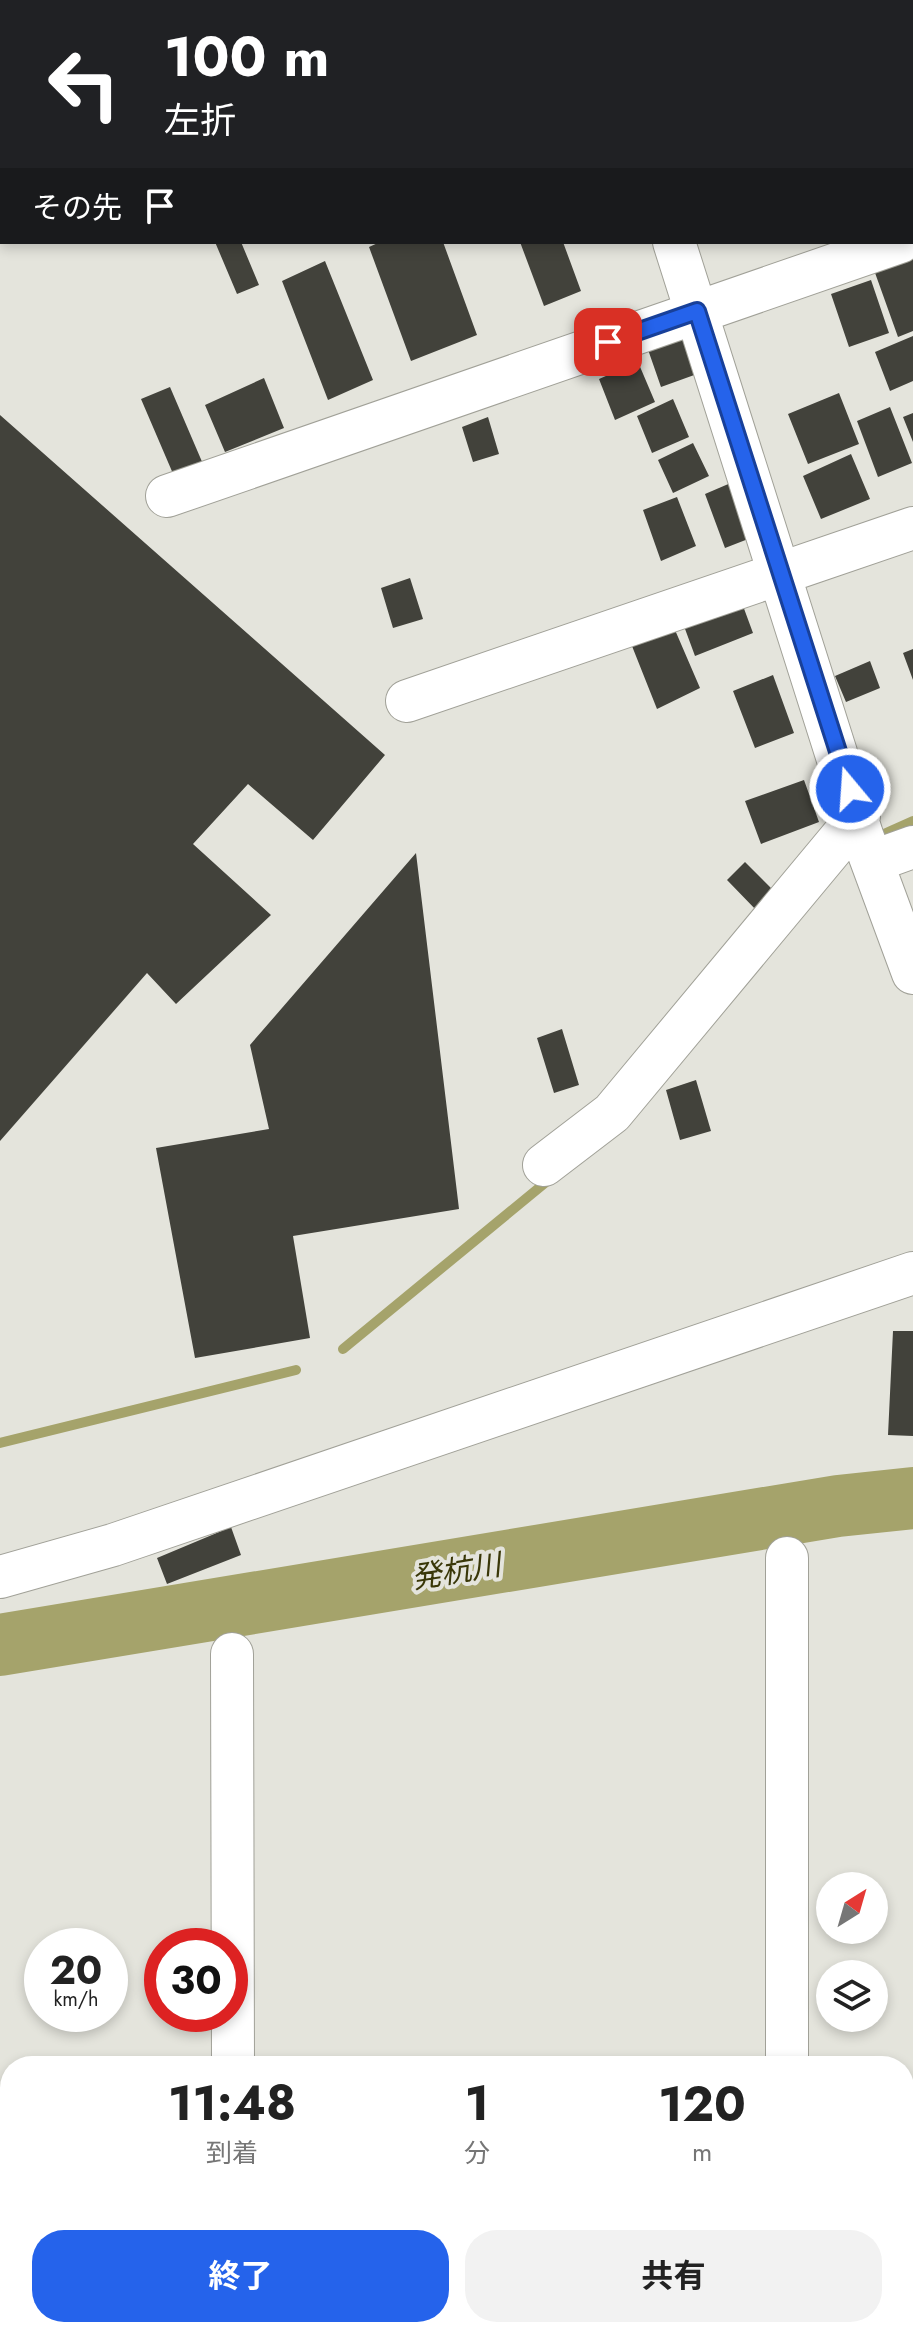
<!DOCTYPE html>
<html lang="ja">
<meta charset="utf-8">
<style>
:root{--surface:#fff;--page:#f2f2f2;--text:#222;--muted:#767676;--accent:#2563eb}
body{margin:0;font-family:Jost,"Noto Sans JP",sans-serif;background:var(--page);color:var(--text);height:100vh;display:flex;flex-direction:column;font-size:30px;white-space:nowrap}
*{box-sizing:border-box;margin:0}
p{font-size:26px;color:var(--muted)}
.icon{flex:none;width:44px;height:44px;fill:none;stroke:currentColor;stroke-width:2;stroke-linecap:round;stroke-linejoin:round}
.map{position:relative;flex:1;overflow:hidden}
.panel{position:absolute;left:0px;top:2056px;width:914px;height:282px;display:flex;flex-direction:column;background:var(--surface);border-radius:32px 32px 0 0;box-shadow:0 4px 12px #0003}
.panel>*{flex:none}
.guide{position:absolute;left:0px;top:0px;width:914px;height:244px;box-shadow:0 4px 12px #0003;background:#202124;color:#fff;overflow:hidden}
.needle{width:52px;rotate:37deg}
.controls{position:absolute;left:816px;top:1872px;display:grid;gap:16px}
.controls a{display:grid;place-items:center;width:72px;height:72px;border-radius:50%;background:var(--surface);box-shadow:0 4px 12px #0003;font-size:40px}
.speed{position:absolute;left:24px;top:1928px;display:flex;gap:16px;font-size:40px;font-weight:700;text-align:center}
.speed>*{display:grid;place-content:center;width:104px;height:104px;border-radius:50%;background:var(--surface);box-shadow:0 4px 12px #0003;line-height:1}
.speed small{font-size:20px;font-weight:400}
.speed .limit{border:12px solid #d22;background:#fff;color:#111}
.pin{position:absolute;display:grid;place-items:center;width:68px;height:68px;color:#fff;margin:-34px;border-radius:16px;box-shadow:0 4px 12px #0006}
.me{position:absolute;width:88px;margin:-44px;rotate:342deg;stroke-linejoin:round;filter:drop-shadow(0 0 6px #0008)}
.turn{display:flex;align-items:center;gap:28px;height:168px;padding:0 32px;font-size:36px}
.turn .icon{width:104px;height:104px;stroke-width:2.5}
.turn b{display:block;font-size:56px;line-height:68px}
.then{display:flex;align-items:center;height:76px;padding:0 32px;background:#0003;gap:16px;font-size:30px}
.eta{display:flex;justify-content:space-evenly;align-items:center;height:136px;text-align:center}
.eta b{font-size:48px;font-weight:700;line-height:56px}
.action{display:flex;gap:16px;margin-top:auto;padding:16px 32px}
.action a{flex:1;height:92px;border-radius:32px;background:var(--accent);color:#fff;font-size:32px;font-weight:700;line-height:92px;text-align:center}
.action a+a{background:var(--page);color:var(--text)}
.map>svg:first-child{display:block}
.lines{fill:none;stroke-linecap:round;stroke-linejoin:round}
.stream{stroke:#a5a36b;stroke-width:10}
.river{stroke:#a5a36b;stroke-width:62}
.building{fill:#42423b}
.minor-casing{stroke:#a1a198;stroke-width:44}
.minor{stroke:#fff;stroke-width:42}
.route-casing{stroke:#184099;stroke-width:20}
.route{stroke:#2563eb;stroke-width:14}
.labels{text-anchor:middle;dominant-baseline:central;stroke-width:8;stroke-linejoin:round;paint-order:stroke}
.water-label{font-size:30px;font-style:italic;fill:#393708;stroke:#e4e4dc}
</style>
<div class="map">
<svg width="913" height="2337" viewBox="0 0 913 2337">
<rect width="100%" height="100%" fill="#e4e4dc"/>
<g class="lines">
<path class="stream" d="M875 838 913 821
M343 1349 551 1178
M0 1443 296 1370"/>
<path class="river" d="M0 1645 838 1506 913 1498"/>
</g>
<path class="building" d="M215 242H241L259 285 237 294Z
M380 242H443L477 335 411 361 369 247Z
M520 242H563L581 291 544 306Z
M913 255V331L898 337 874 270Z
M325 261 373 380 328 400 282 281Z
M871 280 889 333 849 347 831 294Z
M678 327 697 374 661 387 645 341Z
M913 336V381L890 391 875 352Z
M638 362 655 402 615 420 599 379Z
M264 378 284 428 225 452 205 405Z
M170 387 203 464 174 476 141 399Z
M839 393 859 444 808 464 788 414Z
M673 399 689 437 652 453 637 416Z
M890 407 912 463 878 477 857 421Z
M913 413V442L903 417Z
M0 415 385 755 313 840 248 784 193 844 271 915 176 1004 147 973 0 1141Z
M488 417 499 454 473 462 462 427Z
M693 443 709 476 673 493 658 460Z
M851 454 870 499 821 519 803 476Z
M740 479 761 534 725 548 705 494Z
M677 497 696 546 661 561 643 510Z
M410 578 423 619 393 628 381 588Z
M739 595 753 633 695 656 681 618Z
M672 623 700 688 657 709 630 641Z
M913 649V680L903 653Z
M870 661 880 688 846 702 835 676Z
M773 675 794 733 755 748 733 691Z
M804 780 819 822 761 844 745 801Z
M416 853 459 1209 293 1236 310 1338 195 1358 156 1148 269 1129 250 1045Z
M745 862 777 894 759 913 727 880Z
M562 1029 579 1085 554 1093 537 1038Z
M696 1080 711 1131 680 1140 666 1090Z
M893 1331H913V1436L888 1435Z
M231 1527 241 1555 167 1584 157 1558Z"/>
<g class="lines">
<defs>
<path id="minor" d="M543 0 544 2
M751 0 752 2
M674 242 862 835 913 973
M167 496 900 242
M407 701 913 528
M874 861 913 847
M544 1165 612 1113 859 816
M0 1577 113 1545 913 1273
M232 1654 233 2066
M787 2066V1558
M234 2328V2337
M787 2337V2328"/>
</defs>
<use href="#minor" class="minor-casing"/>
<use href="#minor" class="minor"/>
</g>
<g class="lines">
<defs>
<path id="route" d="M608 342 697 311 850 789"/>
</defs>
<use href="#route" class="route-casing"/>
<use href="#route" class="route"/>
</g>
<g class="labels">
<g class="water-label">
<text transform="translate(456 1571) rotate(-9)">発杭川</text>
</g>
</g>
</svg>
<div class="controls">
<a><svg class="needle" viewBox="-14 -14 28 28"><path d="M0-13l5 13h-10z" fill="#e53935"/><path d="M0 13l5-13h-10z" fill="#767676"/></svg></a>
<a><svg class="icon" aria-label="layers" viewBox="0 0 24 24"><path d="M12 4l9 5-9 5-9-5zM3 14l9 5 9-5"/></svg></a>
</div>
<div class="speed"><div>20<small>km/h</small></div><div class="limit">30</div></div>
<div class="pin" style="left:608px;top:342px;background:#d93025"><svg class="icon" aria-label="arrive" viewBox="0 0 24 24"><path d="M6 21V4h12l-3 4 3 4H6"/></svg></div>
<svg class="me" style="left:850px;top:789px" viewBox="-20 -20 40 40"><circle r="17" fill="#2563eb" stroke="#fff" stroke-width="3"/><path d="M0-11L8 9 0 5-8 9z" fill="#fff"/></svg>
<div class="guide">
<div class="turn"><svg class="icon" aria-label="left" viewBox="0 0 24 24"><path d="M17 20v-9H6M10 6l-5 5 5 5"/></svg><div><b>100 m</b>左折</div></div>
<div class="then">その先<svg class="icon" aria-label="arrive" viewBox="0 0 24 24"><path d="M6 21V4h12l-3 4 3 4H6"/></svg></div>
</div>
<section class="panel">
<div class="eta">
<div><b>11:48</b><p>到着</p></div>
<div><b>1</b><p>分</p></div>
<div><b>120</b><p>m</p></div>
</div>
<div class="action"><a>終了</a><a>共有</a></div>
</section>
</div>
